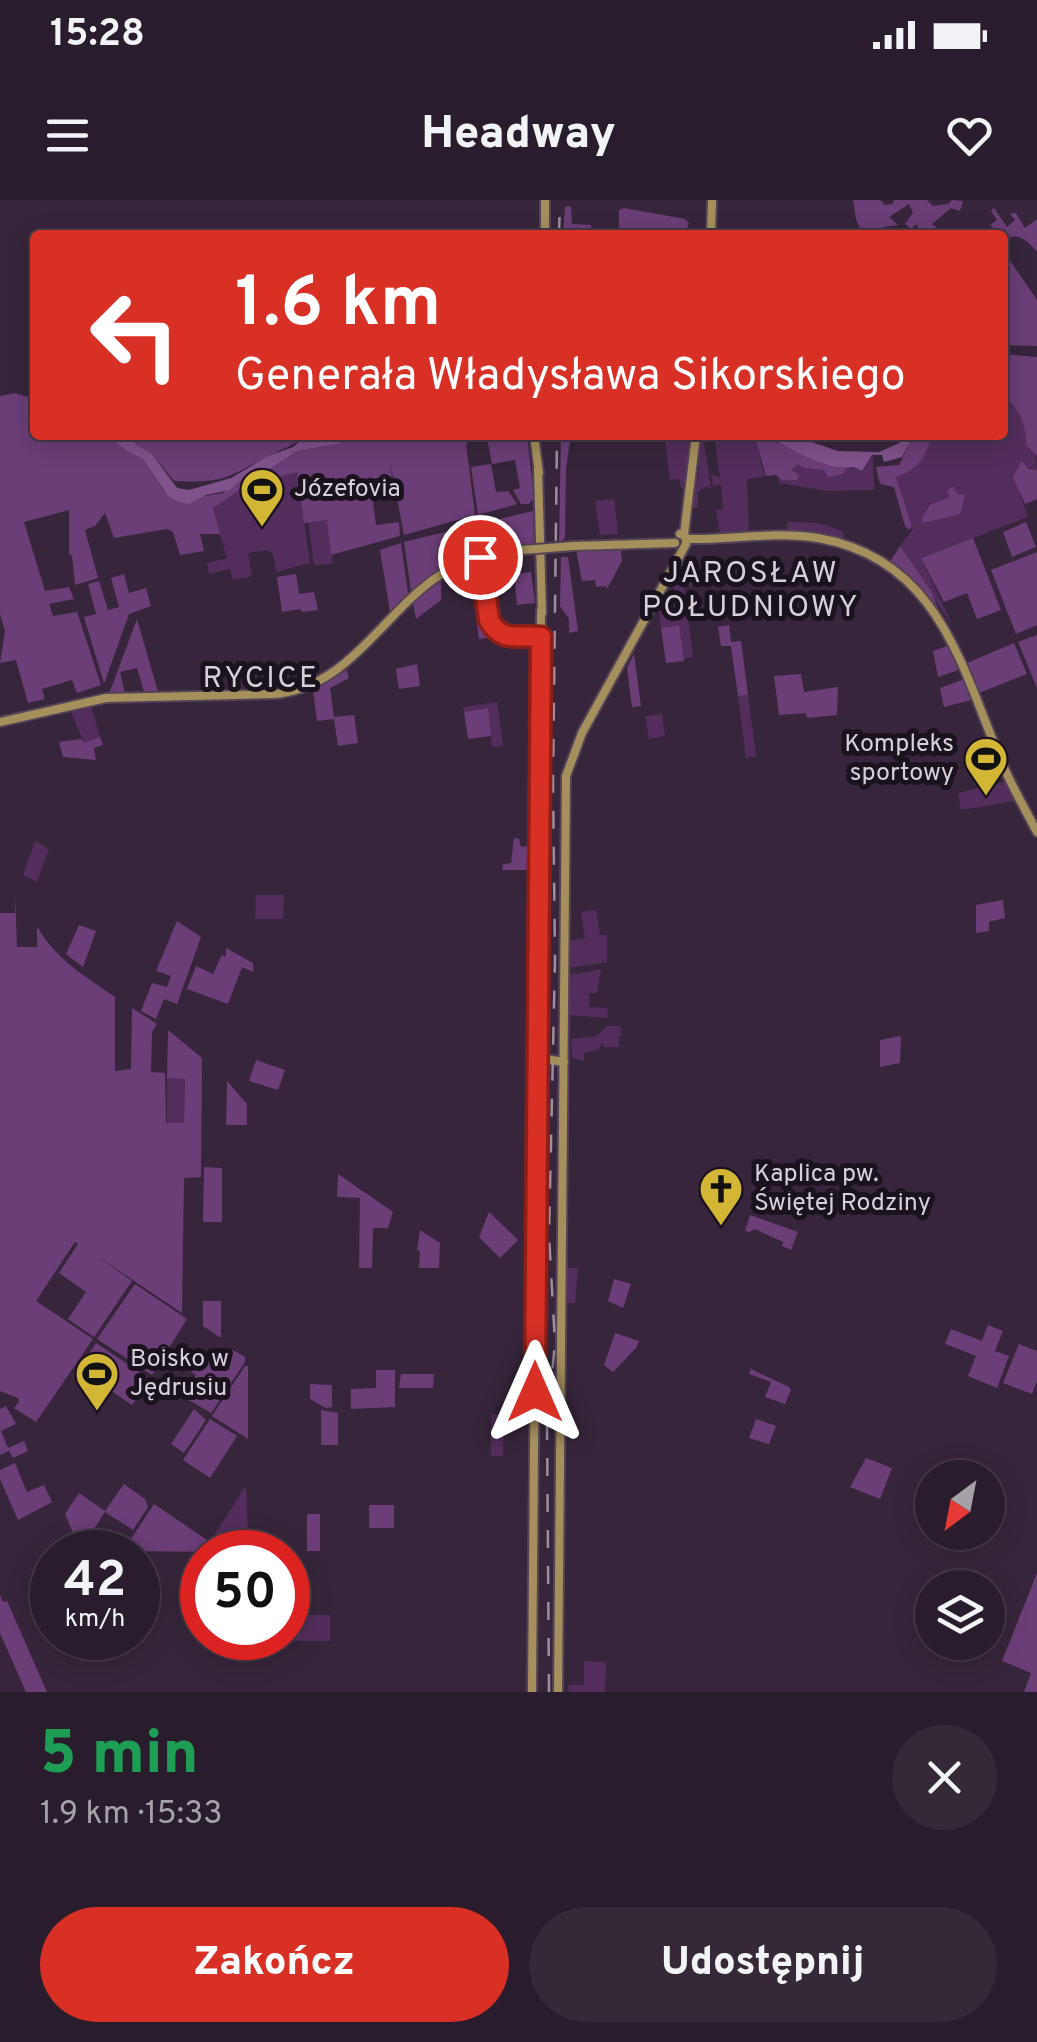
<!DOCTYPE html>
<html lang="pl">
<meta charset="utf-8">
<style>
:root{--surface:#291c2c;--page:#352938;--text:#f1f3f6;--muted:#a5a1a9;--line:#453a48;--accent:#d93025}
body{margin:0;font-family:Overpass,sans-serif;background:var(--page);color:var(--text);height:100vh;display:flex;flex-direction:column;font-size:38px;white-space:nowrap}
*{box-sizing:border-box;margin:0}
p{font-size:32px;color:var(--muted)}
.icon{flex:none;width:55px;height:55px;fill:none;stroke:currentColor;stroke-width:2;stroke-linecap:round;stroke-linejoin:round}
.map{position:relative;height:1492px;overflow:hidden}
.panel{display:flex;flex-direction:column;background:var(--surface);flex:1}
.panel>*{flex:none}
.top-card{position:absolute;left:30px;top:30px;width:978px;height:210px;border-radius:10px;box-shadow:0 5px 25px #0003,0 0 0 2px var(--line);background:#d93025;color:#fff;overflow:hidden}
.needle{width:65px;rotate:212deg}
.tools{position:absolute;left:915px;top:1260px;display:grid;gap:20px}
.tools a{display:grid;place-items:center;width:90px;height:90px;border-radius:50%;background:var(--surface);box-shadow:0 5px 25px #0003,0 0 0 2px var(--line);font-size:50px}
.speed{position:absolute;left:30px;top:1330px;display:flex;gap:20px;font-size:50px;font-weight:700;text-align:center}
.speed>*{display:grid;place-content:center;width:130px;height:130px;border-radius:50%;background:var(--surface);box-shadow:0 5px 25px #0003,0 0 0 2px var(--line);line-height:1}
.speed small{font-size:25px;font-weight:400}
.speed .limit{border:15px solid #d22;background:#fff;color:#111}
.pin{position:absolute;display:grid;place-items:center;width:85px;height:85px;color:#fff;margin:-42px;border:5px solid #fff;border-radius:50%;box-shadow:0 2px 10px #0007}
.me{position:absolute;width:110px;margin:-55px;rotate:0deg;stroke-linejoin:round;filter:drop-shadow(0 0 8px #0008)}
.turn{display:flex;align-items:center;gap:35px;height:210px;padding:0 40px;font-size:45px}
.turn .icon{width:130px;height:130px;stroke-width:2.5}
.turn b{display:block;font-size:70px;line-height:85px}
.round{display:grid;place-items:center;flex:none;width:105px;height:105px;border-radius:52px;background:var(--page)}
.overview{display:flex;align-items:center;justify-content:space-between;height:170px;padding:0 40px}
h1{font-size:60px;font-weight:800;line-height:75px;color:#1e9e55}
.primary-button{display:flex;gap:20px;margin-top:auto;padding:20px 40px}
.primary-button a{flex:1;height:115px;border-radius:60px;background:var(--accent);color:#fff;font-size:40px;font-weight:800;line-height:115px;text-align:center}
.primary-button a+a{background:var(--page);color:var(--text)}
.status{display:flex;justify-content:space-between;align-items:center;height:70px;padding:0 50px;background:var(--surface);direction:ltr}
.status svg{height:28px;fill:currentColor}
header{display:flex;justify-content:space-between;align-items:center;height:130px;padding:0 40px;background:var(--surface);font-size:45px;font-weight:800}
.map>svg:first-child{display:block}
.green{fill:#532e5c}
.forest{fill:#6b3e77}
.water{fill:#80528c}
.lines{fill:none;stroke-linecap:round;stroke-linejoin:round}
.major-casing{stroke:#524456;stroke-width:12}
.major{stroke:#a58f5d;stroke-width:8}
.rail{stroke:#9c8f9f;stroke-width:2.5;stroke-dasharray:18 18;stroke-linecap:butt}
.major-bridge-casing{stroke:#524456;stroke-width:12;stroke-linecap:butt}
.major-bridge{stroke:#a58f5d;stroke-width:8}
.route-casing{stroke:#8d1f18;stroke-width:25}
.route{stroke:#d93025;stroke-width:18}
.labels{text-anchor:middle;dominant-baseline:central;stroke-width:10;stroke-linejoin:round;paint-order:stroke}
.poi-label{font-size:25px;fill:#d9cedb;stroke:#1a121c;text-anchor:start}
.quarter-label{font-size:30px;letter-spacing:2.5px;fill:#d9cedb;stroke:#1a121c}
</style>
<div class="status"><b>15:28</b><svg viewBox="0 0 49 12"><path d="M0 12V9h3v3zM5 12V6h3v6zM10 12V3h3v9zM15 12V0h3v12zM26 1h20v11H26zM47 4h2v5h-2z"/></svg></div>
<header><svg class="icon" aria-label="menu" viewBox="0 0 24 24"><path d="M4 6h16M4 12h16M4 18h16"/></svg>Headway<svg class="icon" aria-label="heart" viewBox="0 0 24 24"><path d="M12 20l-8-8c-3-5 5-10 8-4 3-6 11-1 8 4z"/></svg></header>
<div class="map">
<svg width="1037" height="1492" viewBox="0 0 1037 1492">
<rect width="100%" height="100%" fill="#37263b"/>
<path class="green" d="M1003 195C1022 210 1037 247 1037 270L1027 267 1014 277 1028 317 921 358 953 427 900 346 913 329 896 277C919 270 922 256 931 235H1002Z
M664 235H691L685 288H681L679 279 670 280Z
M700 235H703L711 289 706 286 698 292V308L691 307 693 283 698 282Z
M714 235H754C761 247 759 266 766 276L747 279 749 333 720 334 716 310 723 309 721 285 713 286 711 275 720 277Z
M795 252 862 271 873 255 874 290 827 291 779 283 778 278Z
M297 271 310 363 276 372 273 355 268 350 248 353 252 376 233 380 230 369 209 374 207 363 227 358 212 308 257 278V274H262L266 280Z
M614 299 618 334 600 335 595 301Z
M327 320 333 364 314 365 308 322Z
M787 322 819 323 842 331 845 340 787 331Z
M706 355 709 382 684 387 693 457 683 459 679 425 661 428 659 410 665 398 667 415 677 414 674 384 678 371 675 369 679 361 686 364 687 381 706 380Z
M748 495 756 556 746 558 738 496Z
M497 502 503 546 492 547 487 508 464 512 463 507Z
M91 506 100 537 84 543 70 510Z
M662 514 665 536 649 539 645 516Z
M1005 582 1015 601 961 610 958 593Z
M35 641 49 649 37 682 23 675Z
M256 695H284L283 719H255Z
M596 710 600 735H607V762L568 768 570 741 585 738 581 712Z
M601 769 597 793H589V807L608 808 607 818 569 815 568 819V772L569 775 574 774 571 772 576 774Z
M607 826H620L622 835 619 836V847H604L603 842 598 850 584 853V861L572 858 571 839 597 836Z
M167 878H185L184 923H167Z
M565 1068H578L575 1103H565Z
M491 1214H504L503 1256H491Z
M246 1285 248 1339 239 1347 220 1344 212 1339Z
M290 1415H330V1441H291L287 1438Z
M584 1461 606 1462 605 1492H568L569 1485H584Z"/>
<path class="forest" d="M853 0H880L885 5 893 4 894 0H927L933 6 948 4 952 0 963 1 960 11 951 8 932 24 938 29 937 32 929 31 920 35 917 24 911 29 905 24 913 13 909 4 889 17 898 25 884 27 878 35H863L856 19Z
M571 6 572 24 591 25V35H563L565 7Z
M624 8 685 19 689 23 684 35H619V10Z
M994 8 1007 27 1015 20 1010 14 1016 13 1025 28 1037 19V52C1027 41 1019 32 1005 39L1002 35H984L996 30 990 25 997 20 991 11Z
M1009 59 1037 100V146L1003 145V60Z
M1002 154 1037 157V256L1026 245C1027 225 1018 207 1003 195Z
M15 193 35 199V235H107L128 252 143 259 163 290 175 301 223 293 243 278 257 274 258 278 213 308 220 334H200L204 351 180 355 173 332 167 329 114 338 105 313 95 326 85 330 98 378 75 385 72 355 69 354V310L24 322 45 391 69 387 74 399 49 404 53 416 77 412 101 485 77 493 72 480 42 489 45 499 28 503 16 460 0 463 5 431 0 414V196Z
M130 235H307C293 246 280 250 265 258 225 279 221 283 174 281L152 254 134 244Z
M349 235H527L534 298 529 304H521L513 290 520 288 515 260 492 264 487 238 466 243 475 315 404 335 390 261 392 276 370 280 376 325 399 322 400 336 331 355 327 320 304 323 297 272 266 280 262 274 297 251 338 244Z
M561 235H571L566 268 565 338 559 343Z
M758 235 818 259 821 263 846 269 843 274 828 277 824 270 804 268 798 264 791 270 799 275 797 280H782L776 275 766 276 755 237Z
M914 235H931C928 256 916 271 896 277L912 326 909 330 905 326 894 287 880 284 876 267 899 265Z
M1021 261 1029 269 1037 270V299L1025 304 1013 278Z
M491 264 496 292 508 291 517 304 478 315 471 267Z
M953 286 957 294 965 295 960 314 923 323 922 318 930 305 950 297 947 291Z
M533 311 534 341 531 346 452 366 450 363 411 391 404 342Z
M1026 322 1036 347 1012 357 1003 332Z
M973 338 1001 410 977 419 967 393 944 402 921 358Z
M401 343 408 393 390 412 380 350Z
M900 346 931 391 939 411 890 362Z
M638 348 621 351 622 361 607 389 606 386 596 387 595 380 582 381 576 349Z
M1037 352V425L1016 434 991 370Z
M561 357H568L578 431 569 433V419L560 406Z
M470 372 479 376 487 438 479 439Z
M531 372 535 403 517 405 514 374Z
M124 374 129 393 146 388 151 406 129 414 104 484 84 417 96 414 88 384 99 381 108 410 119 407 111 378Z
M296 374 299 394 314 392 318 410 302 412 300 409 282 412 277 377Z
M441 380V400L416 419 413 403Z
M137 419 158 492H144L137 468 120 472 125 493 109 494Z
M679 425 684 461 666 463 661 428Z
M729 425 731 442 741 441 748 495 738 496 731 446H721L718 427Z
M1037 435V488L1018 442Z
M1014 443 1027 474 979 493 967 463Z
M950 445 961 469 938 477 933 451Z
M634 454 641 506 632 507 627 468Z
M417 464 420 486 399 489 396 469Z
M347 470 349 478 330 488 334 517 354 515 358 543 338 546 334 519 317 521 313 490Z
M801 474 804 492 838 487 837 515 807 518 806 513 779 515 774 476Z
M965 479 971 500 944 507 940 488Z
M488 508 491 536 468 539 464 512Z
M100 537 103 545 94 548 96 560 63 557 59 542 81 539 84 543Z
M514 638 519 639 521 647 537 644 534 670H502L503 664 511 663Z
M15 693 17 747H37V726C56 760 85 776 115 797V871L131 869 132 808 157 824 152 832 151 872 165 873 166 923H184L185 879 167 878 168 830 202 858 201 977 184 978 182 1113 94 1054 132 1081 94 1137 68 1119 86 1092 59 1073 78 1044 75 1042 36 1101 93 1139 36 1222 14 1208 19 1202 18 1198 0 1191V713H15Z
M1003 700 1005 718 989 722V731L976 733V705Z
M177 721 201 737 177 804 164 799 156 819 141 811 152 783 167 787 171 776 156 771Z
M79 725 96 731 83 767 66 754Z
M226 748 253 763V772L242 767 228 804 187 789 196 766 213 774 222 755 226 757Z
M901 836 900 863 880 867V840Z
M256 860 285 870 278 890 249 881Z
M227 881 247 904V925H226Z
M204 967 222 968V1022H203Z
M338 974 393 1012 388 1028H373L372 1068H359L360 998 337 997Z
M489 1012 518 1040 500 1058 479 1037Z
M750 1015 798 1032 791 1050 782 1046 783 1042 755 1029 749 1032 745 1031Z
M420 1030 440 1043 439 1068H419L420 1051 417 1050Z
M614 1079 631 1084 623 1108 608 1101Z
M135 1084 187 1119 152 1175 97 1139Z
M203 1101H221V1138L203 1126Z
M988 1125 1003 1131 995 1151 1009 1156 997 1188 968 1176 976 1156 945 1144 951 1129 982 1141Z
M615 1133 639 1141 636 1148 613 1172 604 1165Z
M96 1143 150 1179 132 1205 79 1169Z
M1019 1144 1037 1151V1181L1032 1194 1003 1183Z
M175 1148 202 1167 214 1149 226 1158 233 1150 245 1157V1162L211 1213 182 1196 196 1175 169 1157Z
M245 1166H248V1239L212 1216Z
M751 1169 789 1187 791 1190 785 1204 765 1197 771 1182 749 1174Z
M376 1170H395V1207L351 1209V1189L376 1188Z
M401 1174H434L433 1188H399Z
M310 1184 332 1185V1207L326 1208 310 1199Z
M6 1206 16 1224 1 1231 8 1248 24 1241 28 1251 13 1258 9 1251 0 1255V1209Z
M194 1209 206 1220 184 1253 171 1244Z
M321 1210 338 1213V1245H321Z
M210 1219 237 1236 210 1278 183 1260Z
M756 1219 776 1226 769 1244 749 1238Z
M866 1258 892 1268 880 1299 850 1287Z
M15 1263 27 1292 44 1285 52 1302 18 1320 0 1279V1270Z
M124 1284 145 1299 148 1307 133 1330 105 1312 80 1350 65 1314 79 1293 105 1311Z
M154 1304 223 1351V1352L123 1351Z
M369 1305H394V1328H369Z
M307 1314H320V1351H307Z
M1037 1373V1492H1024L1031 1473 1002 1461Z
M0 1395 3 1402 7 1401 47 1492H26L0 1433Z"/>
<path class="water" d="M107 235H130L135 244 152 254 177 288 189 290 231 278 268 256 293 247 307 235H349L338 244 297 251 262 274 243 278 230 290 206 295 189 304 176 301 167 295 143 259 128 252Z
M764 235H791L838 251 879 252 899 243 905 235H914L902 257 884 262 882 255H872L862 271 853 267C829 273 787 246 764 235Z"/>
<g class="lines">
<defs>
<path id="major" d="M545 35V0
M711 35 712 0
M534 235 539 273
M538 269 542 413
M684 335 696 235
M687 339C730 340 774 331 818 338 939 359 961 466 1002 563 1012 587 1025 609 1037 632
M573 346 675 343
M480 357 489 425C500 446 521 442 541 437
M0 522 106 498 275 494C351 486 382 413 440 375 469 356 502 351 536 349
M539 858 564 862
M532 1492 541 411
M558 1492 566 576 582 533 686 344V337L680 334"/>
</defs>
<use href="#major" class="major-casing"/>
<use href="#major" class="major"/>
<path class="rail" d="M559 35 560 0
M549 1492 547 1222 555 1143 549 1035 555 759 553 581 557 235"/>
<defs>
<path id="major-bridge" d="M536 349 573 346"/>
</defs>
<use href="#major-bridge" class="major-bridge-casing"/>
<use href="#major-bridge" class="major-bridge"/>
</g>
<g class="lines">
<defs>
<path id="route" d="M480 357 489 420C502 444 519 434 541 437L535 1192"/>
</defs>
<use href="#route" class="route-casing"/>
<use href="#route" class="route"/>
</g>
<defs>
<symbol id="stadium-pin" viewBox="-11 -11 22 30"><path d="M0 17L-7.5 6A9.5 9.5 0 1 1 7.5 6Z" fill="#d3b635" stroke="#1a121c"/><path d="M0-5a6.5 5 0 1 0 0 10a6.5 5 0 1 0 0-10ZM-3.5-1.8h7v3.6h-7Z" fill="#111"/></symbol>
<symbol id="church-pin" viewBox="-11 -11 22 30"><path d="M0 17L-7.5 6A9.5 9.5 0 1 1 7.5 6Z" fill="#d3b635" stroke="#1a121c"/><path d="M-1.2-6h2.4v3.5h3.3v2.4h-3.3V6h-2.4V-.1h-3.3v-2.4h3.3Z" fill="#111"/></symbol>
</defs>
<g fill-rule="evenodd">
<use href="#stadium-pin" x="237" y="265" width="50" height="68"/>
<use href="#stadium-pin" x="961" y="534" width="50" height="68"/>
<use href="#church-pin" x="696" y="964" width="50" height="68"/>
<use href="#stadium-pin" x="72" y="1149" width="50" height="68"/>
</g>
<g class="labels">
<g class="poi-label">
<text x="294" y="290">Józefovia</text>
<text x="954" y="545" text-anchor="end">Kompleks<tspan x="954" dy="29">sportowy</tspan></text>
<text x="754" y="975">Kaplica pw.<tspan x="754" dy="29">Świętej Rodziny</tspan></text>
<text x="130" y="1160">Boisko w<tspan x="130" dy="29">Jędrusiu</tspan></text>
</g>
<g class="quarter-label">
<text x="751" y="374">JAROSŁAW<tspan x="751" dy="34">POŁUDNIOWY</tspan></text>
<text x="261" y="479">RYCICE</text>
</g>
</g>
</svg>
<div class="tools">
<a><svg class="needle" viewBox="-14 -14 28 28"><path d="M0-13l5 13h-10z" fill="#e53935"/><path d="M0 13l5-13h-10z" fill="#a5a1a9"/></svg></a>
<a><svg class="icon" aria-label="layers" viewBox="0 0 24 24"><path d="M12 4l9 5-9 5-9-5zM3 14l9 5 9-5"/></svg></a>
</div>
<div class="speed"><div>42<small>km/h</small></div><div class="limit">50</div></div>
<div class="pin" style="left:480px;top:357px;background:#d93025"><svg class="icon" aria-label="arrive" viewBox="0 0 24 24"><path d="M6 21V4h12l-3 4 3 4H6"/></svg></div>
<svg class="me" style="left:535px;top:1192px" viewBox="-20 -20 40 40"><path d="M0-17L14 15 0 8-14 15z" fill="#d93025" stroke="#fff" stroke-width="4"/></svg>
<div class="top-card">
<div class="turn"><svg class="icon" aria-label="left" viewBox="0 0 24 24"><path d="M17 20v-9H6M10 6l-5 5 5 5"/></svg><div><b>1.6 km</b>Generała Władysława Sikorskiego</div></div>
</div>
</div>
<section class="panel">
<div class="overview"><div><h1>5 min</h1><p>1.9 km · 15:33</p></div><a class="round"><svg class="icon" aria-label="close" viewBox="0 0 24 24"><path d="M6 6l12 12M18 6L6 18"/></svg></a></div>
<div class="primary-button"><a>Zakończ</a><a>Udostępnij</a></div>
</section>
